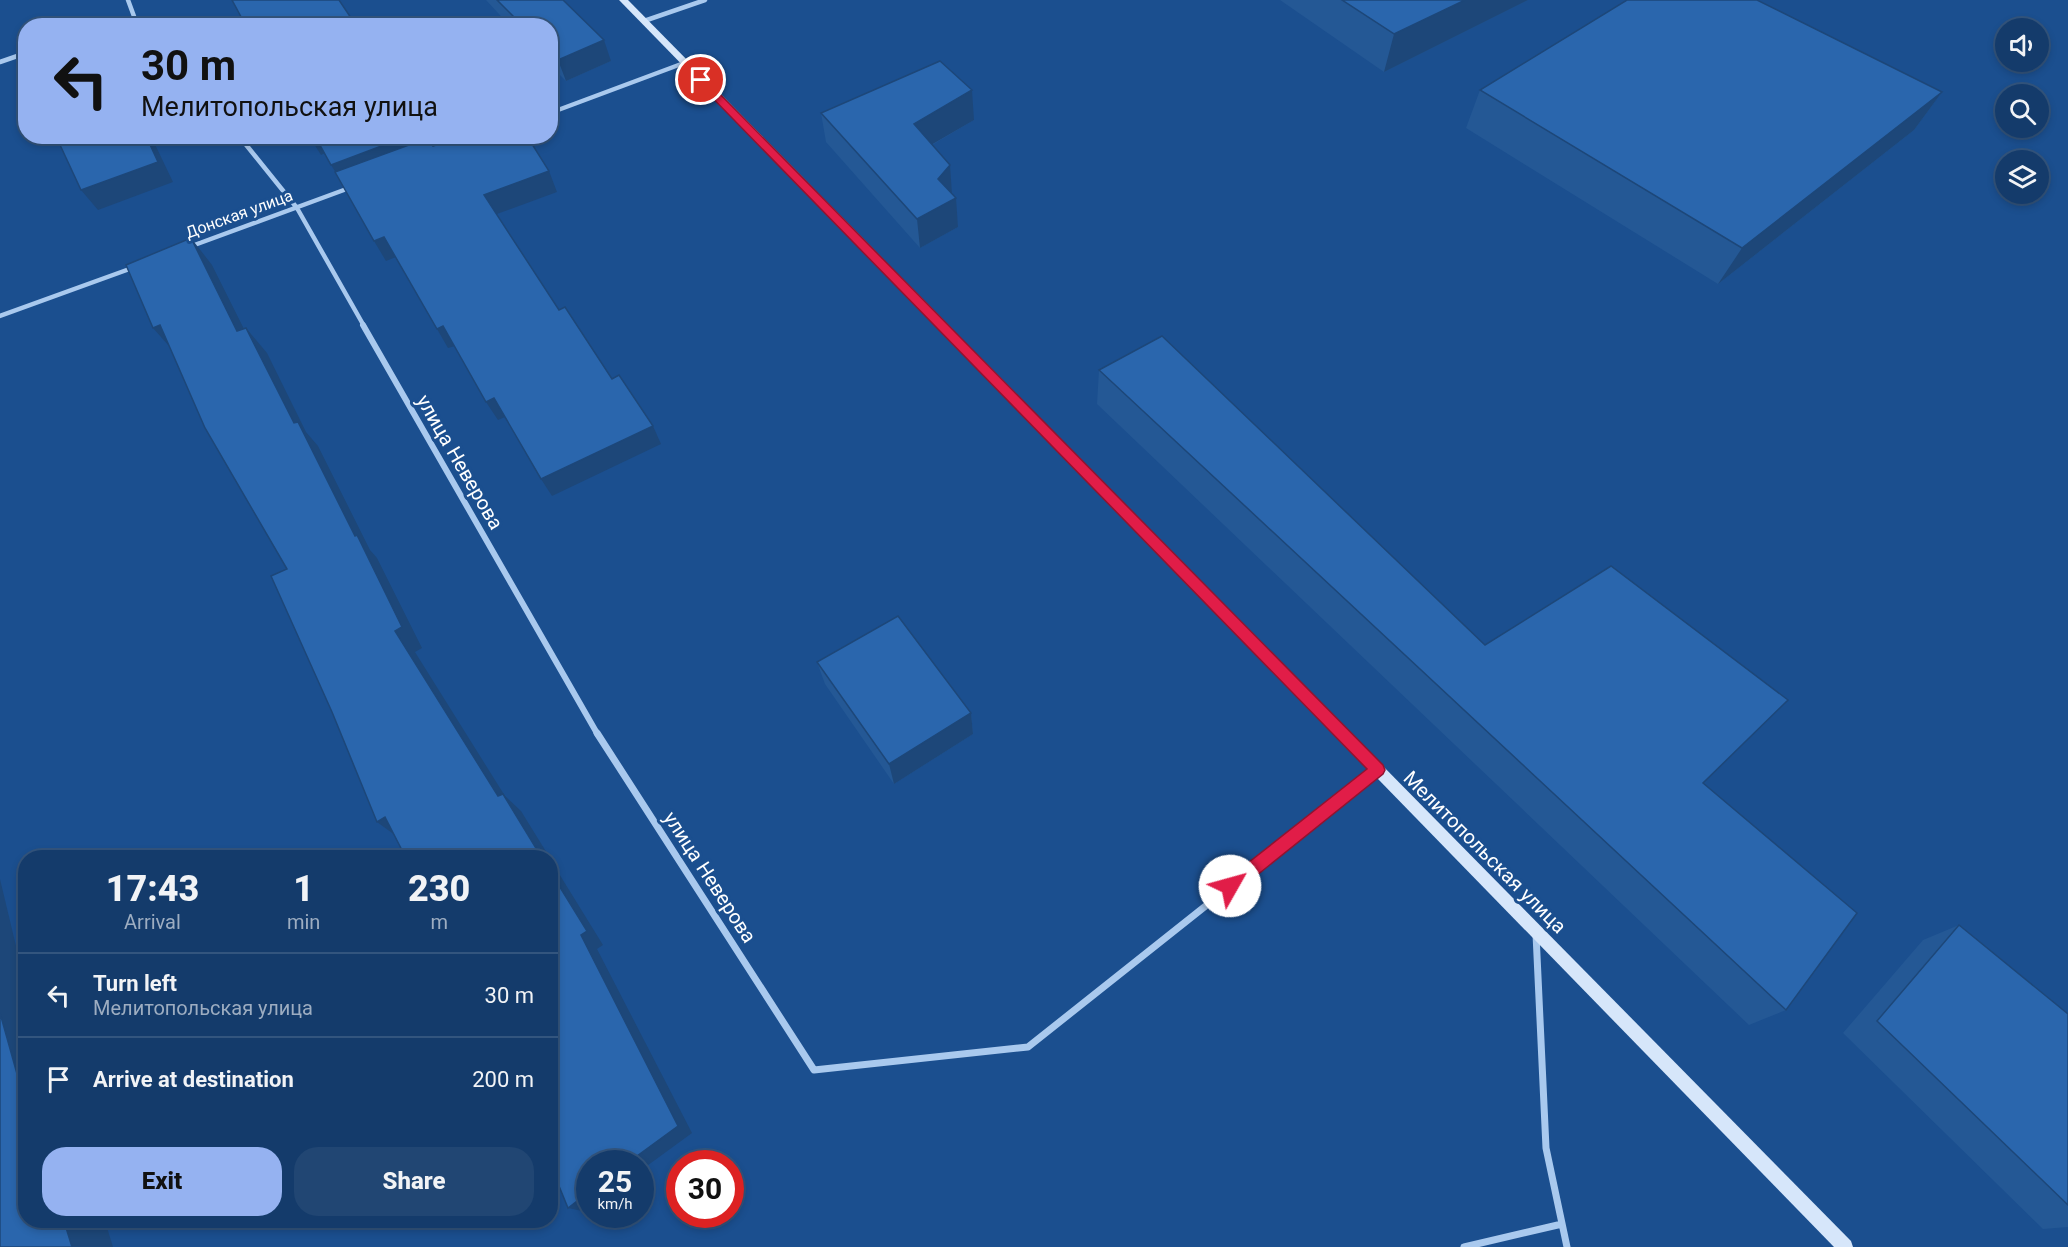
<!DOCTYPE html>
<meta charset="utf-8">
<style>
:root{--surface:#143b6b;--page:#214673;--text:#f1f3f6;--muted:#9dadc1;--line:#33557e;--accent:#95b2f1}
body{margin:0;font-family:Roboto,sans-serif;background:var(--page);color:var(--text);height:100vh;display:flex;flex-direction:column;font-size:22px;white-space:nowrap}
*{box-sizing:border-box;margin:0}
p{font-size:20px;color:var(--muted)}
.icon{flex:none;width:33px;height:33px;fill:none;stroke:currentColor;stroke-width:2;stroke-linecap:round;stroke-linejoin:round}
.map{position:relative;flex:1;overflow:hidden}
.details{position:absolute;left:18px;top:850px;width:540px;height:378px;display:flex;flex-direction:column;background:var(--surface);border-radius:24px;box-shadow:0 3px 9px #0003,0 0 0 2px var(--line)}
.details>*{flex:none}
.top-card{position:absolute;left:18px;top:18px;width:540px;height:126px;border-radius:24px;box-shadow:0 3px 9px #0003,0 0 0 2px var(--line);background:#95b2f1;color:#111;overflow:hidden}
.controls{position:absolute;left:1995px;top:18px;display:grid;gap:12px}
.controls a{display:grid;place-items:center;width:54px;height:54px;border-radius:50%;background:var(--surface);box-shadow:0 3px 9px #0003,0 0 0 2px var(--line);font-size:30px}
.speed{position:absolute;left:576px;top:1150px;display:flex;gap:12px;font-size:30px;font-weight:700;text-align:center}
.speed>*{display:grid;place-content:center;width:78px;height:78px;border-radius:50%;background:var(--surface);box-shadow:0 3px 9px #0003,0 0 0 2px var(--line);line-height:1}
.speed small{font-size:15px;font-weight:400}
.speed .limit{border:9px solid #d22;background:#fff;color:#111}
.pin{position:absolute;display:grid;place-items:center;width:51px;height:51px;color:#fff;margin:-26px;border:3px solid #fff;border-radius:50%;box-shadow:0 2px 6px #0007}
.me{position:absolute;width:66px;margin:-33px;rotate:52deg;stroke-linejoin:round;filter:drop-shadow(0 0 4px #0008)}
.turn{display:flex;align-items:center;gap:21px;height:126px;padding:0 24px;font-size:27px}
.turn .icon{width:78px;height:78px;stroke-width:2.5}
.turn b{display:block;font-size:42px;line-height:51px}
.eta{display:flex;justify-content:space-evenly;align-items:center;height:102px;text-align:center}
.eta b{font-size:36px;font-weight:800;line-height:42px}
.cta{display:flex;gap:12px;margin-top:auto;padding:12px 24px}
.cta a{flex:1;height:69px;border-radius:24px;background:var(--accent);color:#111;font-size:24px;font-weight:800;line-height:69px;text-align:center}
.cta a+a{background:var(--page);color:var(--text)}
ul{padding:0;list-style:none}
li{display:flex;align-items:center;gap:18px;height:84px;padding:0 24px;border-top:2px solid var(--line)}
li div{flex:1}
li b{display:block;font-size:22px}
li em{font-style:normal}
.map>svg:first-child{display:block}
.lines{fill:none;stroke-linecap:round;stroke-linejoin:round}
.street-far2{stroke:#a9c9ee;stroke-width:4.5}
.street-far1{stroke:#a9c9ee;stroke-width:6}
.street{stroke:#a9c9ee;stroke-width:7}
.secondary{fill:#d6e6fa;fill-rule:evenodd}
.wall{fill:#245895}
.shaded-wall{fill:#1d4779}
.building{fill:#2a66ad;stroke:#1d4779;stroke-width:1.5}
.route{fill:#e11d48;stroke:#92132f;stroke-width:1.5}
.labels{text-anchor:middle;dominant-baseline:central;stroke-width:6;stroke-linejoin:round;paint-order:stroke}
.far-street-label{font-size:16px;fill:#fff;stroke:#1b4f8f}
.street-label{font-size:20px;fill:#fff;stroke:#1b4f8f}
</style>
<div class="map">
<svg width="2068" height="1247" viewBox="0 0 2068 1247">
<rect width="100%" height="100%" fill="#1b4f8f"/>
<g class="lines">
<path class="street-far2" d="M128 0 135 19 146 26
M644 21 705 0
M113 26 135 19
M0 62 26 53
M550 113 684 63
M239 136 297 208 364 326
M189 247 352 187
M0 316 135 267"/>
<path class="street-far1" d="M363 325 598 735"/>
<path class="street" d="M597 733 814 1070 1028 1047 1377 770
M1536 934 1546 1148 1567 1247
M1464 1247 1562 1224"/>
<path class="secondary" d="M619 0H628L1851 1241 1853 1247H1834Z"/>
</g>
<path class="wall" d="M486 0H563L611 61 566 81 550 65V26H510Z
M1280 0H1528L1384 72Z
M1480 90 1942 92 1914 130 1718 284 1466 128Z
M821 113 974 120 932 145 952 194 958 227 920 248 826 142Z
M1099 370 1485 645 1703 783 1786 1010 1749 1025 1097 404Z
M817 662 971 713 973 734 894 784 825 684Z
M1959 925 2068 1014V1227L2043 1229 1843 1033 1923 940Z"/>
<path class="shaded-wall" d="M1465 0H1528L1384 72 1394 34Z
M604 40 611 61 566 81 558 60Z
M972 90 974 120 917 153 914 124Z
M1942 92 1914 130 1718 284 1742 248Z
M146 136H151L173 182 98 210 81 190Z
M309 136H315L325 153 321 155Z
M408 136H426L434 151 343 184 331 165Z
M950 165 952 194 956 198 958 227 920 248 917 219 938 179Z
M549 171 557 192 494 215 484 195Z
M384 237 396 257 386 261 374 241Z
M191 238 212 265 258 357 237 331Z
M160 325 176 354 153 328Z
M443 326 455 346 448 348 437 329Z
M246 328 267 353 306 432 318 446 370 550 377 558 422 648 415 652 505 796 521 811 550 858H542L498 796 395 631 355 536 294 423Z
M494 398 505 417 498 420 486 402Z
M653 426 661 444 552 496 541 479Z
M971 713 973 734 894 784 889 764Z
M385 817 399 838 377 822Z
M550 859 603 945 597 949 692 1133 640 1171V1164H626L581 935 550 871Z
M0 879 16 946 19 947 26 970V1106L0 1013Z
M590 1191V1210L587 1212 568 1208Z
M64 1221H105L113 1247H72Z"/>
<path class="building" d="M232 0H339L351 18H353L358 26H246Z
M497 0H563L604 40 558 60 550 53V26H523Z
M1342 0H1465L1394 34Z
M1627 0H1757L1942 92 1742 248 1480 90Z
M940 61 972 90 914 124 950 165 938 179 956 198 917 219 821 113Z
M57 136H146L158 162 81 190 61 147Z
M315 136H408L331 165Z
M462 136H527L549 171 484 195 559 310 565 307 612 379 619 375 653 426 541 479 494 398 486 402 443 326 437 329 384 237 374 241 335 172 428 138 433 146Z
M191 238 237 331 246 328 294 423 298 422 355 536 357 535 402 627 395 631 498 796 503 794 542 858H406L385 817 377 822 332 712 271 576 287 569 205 428 160 325 153 328 126 265Z
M1162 336 1485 645 1611 566 1788 700 1703 783 1857 913 1786 1010 1099 370Z
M898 616 971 713 889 764 817 662Z
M550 871 587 931 581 935 678 1126 626 1164H590V1191L568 1208 550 1164Z
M1959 925 2068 1014V1205L1877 1021Z
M0 1013 26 1106V1221H64L72 1247H0Z"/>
<path class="route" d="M697 78H704L1383 765 1385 770 1383 774 1236 892 1230 894 1225 892 1222 886 1225 881 1367 769 697 82Z"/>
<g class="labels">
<g class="far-street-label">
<text transform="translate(239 214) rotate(-20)">Донская улица</text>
</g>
<g class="street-label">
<text transform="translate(460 462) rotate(60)">улица Неверова</text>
<text transform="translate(1485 852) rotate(45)">Мелитопольская улица</text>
<text transform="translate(710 877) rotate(57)">улица Неверова</text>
</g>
</g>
</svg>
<div class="controls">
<a><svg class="icon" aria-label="sound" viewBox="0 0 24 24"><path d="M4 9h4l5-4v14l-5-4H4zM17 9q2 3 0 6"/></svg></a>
<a><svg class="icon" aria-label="search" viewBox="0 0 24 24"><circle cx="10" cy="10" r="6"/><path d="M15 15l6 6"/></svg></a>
<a><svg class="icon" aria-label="layers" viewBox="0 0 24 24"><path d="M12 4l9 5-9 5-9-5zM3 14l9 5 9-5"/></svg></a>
</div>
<div class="speed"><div>25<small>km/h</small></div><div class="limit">30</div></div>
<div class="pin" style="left:701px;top:80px;background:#d93025"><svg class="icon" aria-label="arrive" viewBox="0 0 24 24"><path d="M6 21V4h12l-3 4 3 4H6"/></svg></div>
<svg class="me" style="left:1230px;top:886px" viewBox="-20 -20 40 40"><circle r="19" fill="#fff"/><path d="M0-13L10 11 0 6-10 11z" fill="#e11d48"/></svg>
<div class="top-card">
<div class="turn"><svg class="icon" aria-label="left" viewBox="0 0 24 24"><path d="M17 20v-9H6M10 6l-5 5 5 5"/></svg><div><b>30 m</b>Мелитопольская улица</div></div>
</div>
<section class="details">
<div class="eta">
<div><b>17:43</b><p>Arrival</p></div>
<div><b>1</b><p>min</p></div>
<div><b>230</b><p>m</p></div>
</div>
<ul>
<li><svg class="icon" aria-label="left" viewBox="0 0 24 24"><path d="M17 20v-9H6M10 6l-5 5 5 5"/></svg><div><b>Turn left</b><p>Мелитопольская улица</p></div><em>30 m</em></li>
<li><svg class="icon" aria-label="arrive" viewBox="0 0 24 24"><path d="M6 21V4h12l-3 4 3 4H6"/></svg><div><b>Arrive at destination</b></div><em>200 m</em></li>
</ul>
<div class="cta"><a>Exit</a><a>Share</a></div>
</section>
</div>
